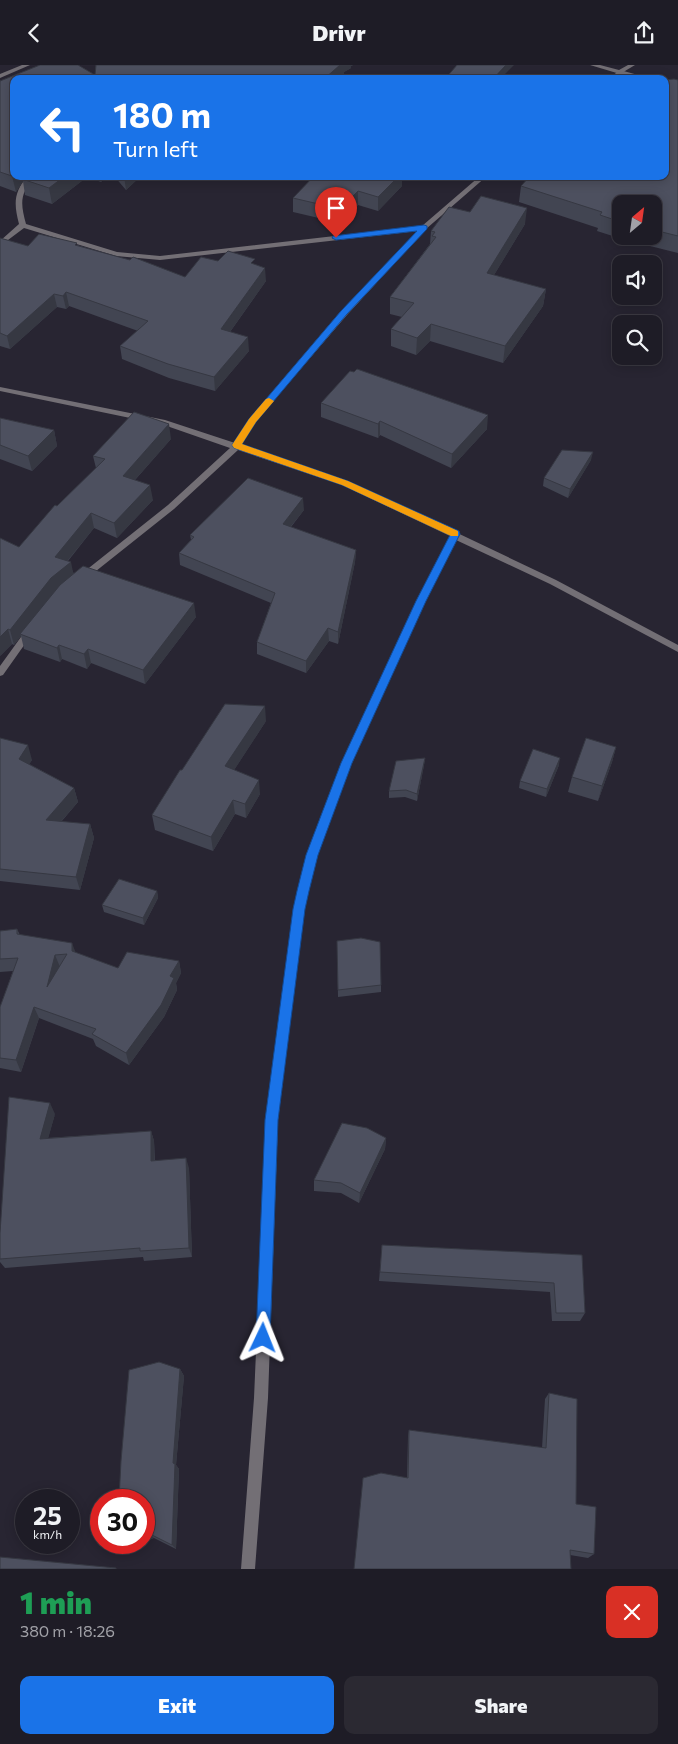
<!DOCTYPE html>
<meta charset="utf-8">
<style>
:root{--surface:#1e1c26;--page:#2b2932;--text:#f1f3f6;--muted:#a1a1a7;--line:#3c3a43;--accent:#1a73e8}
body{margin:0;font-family:Commissioner,sans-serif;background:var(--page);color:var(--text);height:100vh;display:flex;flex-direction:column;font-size:19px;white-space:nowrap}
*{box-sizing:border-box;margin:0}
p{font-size:16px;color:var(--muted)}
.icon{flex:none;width:28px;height:28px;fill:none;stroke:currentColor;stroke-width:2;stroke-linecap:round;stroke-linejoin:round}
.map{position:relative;height:1504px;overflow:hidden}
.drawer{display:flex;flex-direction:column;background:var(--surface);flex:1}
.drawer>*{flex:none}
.banner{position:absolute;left:10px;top:10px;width:659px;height:105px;border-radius:10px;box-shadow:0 2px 12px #0003,0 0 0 1px var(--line);background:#1a73e8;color:#fff;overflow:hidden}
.needle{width:32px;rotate:29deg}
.fabs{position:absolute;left:612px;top:130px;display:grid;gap:10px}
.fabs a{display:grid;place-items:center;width:50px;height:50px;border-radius:10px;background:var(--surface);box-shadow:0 2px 12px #0003,0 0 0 1px var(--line);font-size:25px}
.speed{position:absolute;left:15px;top:1424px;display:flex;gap:10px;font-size:25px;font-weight:700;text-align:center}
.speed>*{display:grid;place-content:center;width:65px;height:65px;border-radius:50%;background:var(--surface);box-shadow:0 2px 12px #0003,0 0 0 1px var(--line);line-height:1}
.speed small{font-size:12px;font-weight:400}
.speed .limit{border:8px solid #d22;background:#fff;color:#111}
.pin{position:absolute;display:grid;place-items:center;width:42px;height:42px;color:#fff;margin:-51px -21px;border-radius:50% 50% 50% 0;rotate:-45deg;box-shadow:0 0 5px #0007}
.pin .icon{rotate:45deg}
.me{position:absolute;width:55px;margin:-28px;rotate:2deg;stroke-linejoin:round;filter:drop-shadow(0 0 4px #0008)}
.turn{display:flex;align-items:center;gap:18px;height:105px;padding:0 20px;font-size:22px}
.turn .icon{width:65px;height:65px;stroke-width:2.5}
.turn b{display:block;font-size:35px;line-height:42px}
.round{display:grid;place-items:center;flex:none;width:52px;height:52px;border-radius:10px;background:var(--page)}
.overview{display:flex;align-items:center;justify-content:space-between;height:85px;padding:0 20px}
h1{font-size:30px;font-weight:800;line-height:38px;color:#1e9e55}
.primary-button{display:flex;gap:10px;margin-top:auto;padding:10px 20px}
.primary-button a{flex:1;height:58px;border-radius:10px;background:var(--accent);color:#fff;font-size:20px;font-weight:800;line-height:58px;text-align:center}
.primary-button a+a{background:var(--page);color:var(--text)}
header{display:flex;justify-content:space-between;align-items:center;height:65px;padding:0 20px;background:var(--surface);font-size:22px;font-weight:800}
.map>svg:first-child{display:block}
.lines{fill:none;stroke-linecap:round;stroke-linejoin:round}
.minor{fill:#736f75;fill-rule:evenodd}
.tertiary{fill:#736f75;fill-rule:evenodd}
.wall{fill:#424552;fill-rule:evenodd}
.shaded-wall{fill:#363842}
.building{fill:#4d505f;stroke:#363842;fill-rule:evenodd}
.route{fill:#1a73e8;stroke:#114b97}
.slow{fill:#f59e0b}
</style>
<header><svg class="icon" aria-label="back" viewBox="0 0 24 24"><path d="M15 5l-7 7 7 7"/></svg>Drivr<svg class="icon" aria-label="share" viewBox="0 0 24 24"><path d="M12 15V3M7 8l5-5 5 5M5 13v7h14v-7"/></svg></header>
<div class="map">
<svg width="678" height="1504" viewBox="0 0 678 1504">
<rect width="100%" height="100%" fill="#282532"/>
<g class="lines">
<path class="minor" d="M620 5 649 13 650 14H639L621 9 615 14H608Z
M28 111H35C20 129 20 137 26 159L117 187 160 191 422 161 480 111H487L426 164 347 250 255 357 241 381 348 416 556 515 678 580V587L550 519 456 475 425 536 352 698 317 790 304 844 278 1055 268 1333 255 1504H241L254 1333 266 1055 294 844 307 790 342 698 417 536 450 471 342 420 238 385 174 444 86 514H80L79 512 80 510 168 440 230 383 164 360 0 326V322L165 355 235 378 249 354 341 246 418 166 160 195 116 191 24 163 0 181V176L19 159C14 140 13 127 28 111Z
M29 564 34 567 32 569 3 610 0 611V601L26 565Z"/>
<path class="tertiary" d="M22 0H30L0 13V9Z
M590 0H600L619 5 628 0H635L620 9Z"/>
</g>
<path class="wall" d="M40 0H78L95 10 96 0H353L351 1V3L344 7V12L342 14H14V111H108L101 117 87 112 52 139 25 130 23 116 16 127 0 121V16Z
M678 15V188L622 174 597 166 598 163 519 137 521 121 665 111ZM621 139H654V171H621Z
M114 111H141L126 125Z
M402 121 378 146 358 140 340 158 293 147V133Z
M525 159 494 210 546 224 543 241 503 298 430 276 416 290 391 281V264L402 252 390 249V232L430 179 431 166Z
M0 173 28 181 77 180 185 212 218 196 256 200 266 216 230 267 249 286 215 326 169 313 122 294 120 281 138 266 69 241 66 244 57 242 10 284 0 281Z
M321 338 487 364 451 403 380 370 378 373 321 352Z
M0 353 54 365 57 381 32 406 0 394Z
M171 374 135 415 153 435 117 473 94 463 68 496 74 509 196 552 145 619 91 598 87 604 62 594 60 597 24 584 21 571 14 580 12 579 0 591 19 482 57 441 96 403 93 391Z
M591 395 568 433 543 421 544 413Z
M304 445 291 462 356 485 355 497 338 579 329 576 306 608 257 589V577L271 538 180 500 179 488 191 475 190 470Z
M266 656 234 705 260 729 246 753 235 749 213 786 155 765 152 750 182 705Z
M0 673 32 695 29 699 74 723 78 737 61 757 90 759 94 773 80 825 0 816Z
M616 682 612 697 598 736 568 727 572 712Z
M425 693 424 700 417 736 405 732 389 733V726Z
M559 700 546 732 519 723 520 716Z
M157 826 158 833 144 860 104 847 102 840Z
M17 864 20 870 76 888 118 903 179 896 181 908 176 918 177 925 164 952 129 1000 96 981 93 974 39 953 21 1007 0 1003V942L13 906 0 907V866Z
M337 876 381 920V927L338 932Z
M55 1049 48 1073 151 1066 154 1076 155 1095 189 1103 192 1192 144 1196 143 1192 5 1203 0 1197V1168Z
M386 1073 385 1084 359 1138 341 1128 314 1126V1115Z
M382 1180 582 1190 585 1248 580 1256H552L550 1227 379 1216Z
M180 1304 184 1311 176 1400 179 1404 176 1484 154 1473 144 1476V1435Z
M549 1328 576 1439 594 1489 588 1493 570 1490 407 1413 408 1371 409 1365 542 1383 545 1334Z"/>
<path class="shaded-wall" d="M336 0H353L351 1V3L344 7V12L342 14H324Z
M506 0H514L500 14H493Z
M14 109V111H26L22 114 23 116 16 127 12 111Z
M65 111H87V112L52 139 49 123Z
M100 111H108L101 117Z
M124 111H141L126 125Z
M399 111H402V121L378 146V132Z
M358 126V140L340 158V144Z
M527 143 525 159 485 225 487 208Z
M265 203 266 216 222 278 221 264Z
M546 224 543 241 503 298 505 281Z
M66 227 69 241 66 244 63 231Z
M54 229 57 242 10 284 7 271Z
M431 259 430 276 416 290 417 273Z
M248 272 249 286 215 326 214 312Z
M488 350 487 364 451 403 452 389Z
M380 356V370L378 373V359Z
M169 359 171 374 125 426 123 411Z
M54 365 57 381 32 406 28 391Z
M593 387 591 395 568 433 570 424Z
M150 420 153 435 117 473 114 458Z
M303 433 304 445 283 471V459Z
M91 448 94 463 59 506 71 497 74 512 20 569 21 571 14 580 10 565 55 492Z
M356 485 355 497 338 579V567Z
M194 538 196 552 145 619 143 605Z
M328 563 329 576 306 608V596Z
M8 564 12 579 0 591V572Z
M59 580 62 594 60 597 57 583Z
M88 584 91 598 87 604 84 589Z
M265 641 266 656 227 716 225 701Z
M28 680 32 695 24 708 19 694Z
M616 682 612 697 598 736 602 721Z
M425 693 424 700 417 736V729Z
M560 693 559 700 546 732 547 724Z
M259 715 260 729 246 753 245 739Z
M74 723 78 737 50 769 46 755Z
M233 735 235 749 213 786 211 772Z
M90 759 94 773 80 825 76 812Z
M157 826 158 833 144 860 143 853Z
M72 878 77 891 72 886Z
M55 890 60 902 47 922Z
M179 896 181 908 176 918 177 925 164 952 129 1000 126 988Z
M34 942 39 953 21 1007 16 995Z
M50 1038 55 1049 45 1085 40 1074Z
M151 1066 154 1076 155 1106 151 1096Z
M386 1073 385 1084 359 1138 360 1128Z
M186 1093 189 1103 192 1192 189 1183Z
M180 1304 184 1311 176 1400 179 1404 176 1484 172 1480 173 1398Z
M150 1469 154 1473 144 1476V1471Z
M117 1478H138L122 1482Z"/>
<path class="building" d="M40 0H78L95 10 96 0H340L324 14H14V109L12 111 0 107V16Z
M457 0H506L493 14H445Z
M674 14 678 15V171L654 165V139H621V157L600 150 602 147 521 121 530 111H665V15Z
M24 111H65L49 123 22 114Z
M314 111H399L378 132 358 126 340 144 293 133Z
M481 131 527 143 487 208 546 224 505 281 431 259 417 273 391 264 414 238 390 232 436 172 432 171 435 167 431 166 449 142 470 147Z
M39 169 77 178 75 180 130 195 133 192 185 212 201 192 218 196 228 186 255 194 251 198 265 203 221 264 248 272 214 312 168 299 120 281 148 256 66 227 63 231 54 229 7 271 0 268V173L28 181Z
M357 304 488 350 452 389 380 356 378 359 321 338 350 306 354 307Z
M134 347 169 359 123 411 150 420 114 458 91 448 55 492 71 497 51 513 10 565 8 564 0 572V473L19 482 55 440 57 441 105 394 93 391Z
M0 353 54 365 28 391 0 380Z
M562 385 593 387 570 424 544 413Z
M248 413 303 433 283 459 356 485 338 567 328 563 306 596 257 577 275 528 179 488 194 472 190 470Z
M83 501 194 538 143 605 88 584 84 589 59 580 57 583 20 569 60 520Z
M225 639 265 641 225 701 259 715 245 739 233 735 211 772 152 750 180 705H182Z
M0 673 28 680 19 694 74 723 46 755 90 759 76 812 0 804Z
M586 673 616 682 602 721 572 712Z
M533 684 560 693 547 724 520 716Z
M425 693 417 729 406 725 389 726 396 696Z
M119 814 157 826 143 853 102 840Z
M17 864V869L72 878V886L118 903 127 887 179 896 170 911 174 913 161 940 126 988 92 969 96 964 34 942 16 995 0 993V942L18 893 0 894V866ZM67 889 47 922 55 890Z
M361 873 380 877 381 920 338 925 337 876Z
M9 1032 50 1038 40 1074 151 1066V1096L186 1093 189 1183 140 1186V1183L0 1194V1168Z
M342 1058 367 1063 386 1073 360 1128 341 1118 314 1115Z
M382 1180 582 1190 585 1248H556L554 1218 380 1207Z
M159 1297 180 1304 173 1398 175 1399 172 1480 150 1469 144 1471V1435H119L121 1396 129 1305Z
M549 1328 577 1334 576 1439 596 1442 594 1489 570 1485 571 1504H354L363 1413 381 1408 408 1413 409 1365 546 1383Z
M0 1492 116 1503V1504H0Z"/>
<path class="route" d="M424 160 427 161V164L347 249 256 357 242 379 348 416 459 466 460 469 426 536 352 698 318 790 309 826 305 844 278 1055 270 1273 268 1278 263 1280 258 1278 256 1273 265 1055 293 844 297 826 306 790 341 698 416 536 450 470 342 420 234 383 232 380 249 354 341 246 417 166 336 175 332 173 333 171Z"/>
<path class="slow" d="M269 333 274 336 256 357 242 379 348 416 458 466V471H451L342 420 234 383 232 380 249 354 266 334Z"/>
</svg>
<div class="fabs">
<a><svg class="needle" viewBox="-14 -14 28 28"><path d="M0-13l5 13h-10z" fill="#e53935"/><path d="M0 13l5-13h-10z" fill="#a1a1a7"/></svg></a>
<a><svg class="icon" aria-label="sound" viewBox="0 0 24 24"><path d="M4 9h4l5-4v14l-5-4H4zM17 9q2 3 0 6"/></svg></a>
<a><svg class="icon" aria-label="search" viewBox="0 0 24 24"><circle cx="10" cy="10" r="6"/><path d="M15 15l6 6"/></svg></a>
</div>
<div class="speed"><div>25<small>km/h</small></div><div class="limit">30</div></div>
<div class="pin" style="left:336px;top:173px;background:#d93025"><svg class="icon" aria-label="arrive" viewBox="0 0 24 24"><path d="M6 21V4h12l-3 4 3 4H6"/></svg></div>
<svg class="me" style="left:263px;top:1273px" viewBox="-20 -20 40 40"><path d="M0-17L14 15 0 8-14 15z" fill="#1a73e8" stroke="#fff" stroke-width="4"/></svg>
<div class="banner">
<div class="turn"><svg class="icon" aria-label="left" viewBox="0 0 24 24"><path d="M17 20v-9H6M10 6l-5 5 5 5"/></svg><div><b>180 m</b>Turn left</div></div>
</div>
</div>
<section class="drawer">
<div class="overview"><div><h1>1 min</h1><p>380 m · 18:26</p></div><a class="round" style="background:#d93025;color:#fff"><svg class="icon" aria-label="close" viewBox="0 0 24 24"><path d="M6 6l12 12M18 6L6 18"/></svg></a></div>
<div class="primary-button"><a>Exit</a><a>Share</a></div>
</section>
